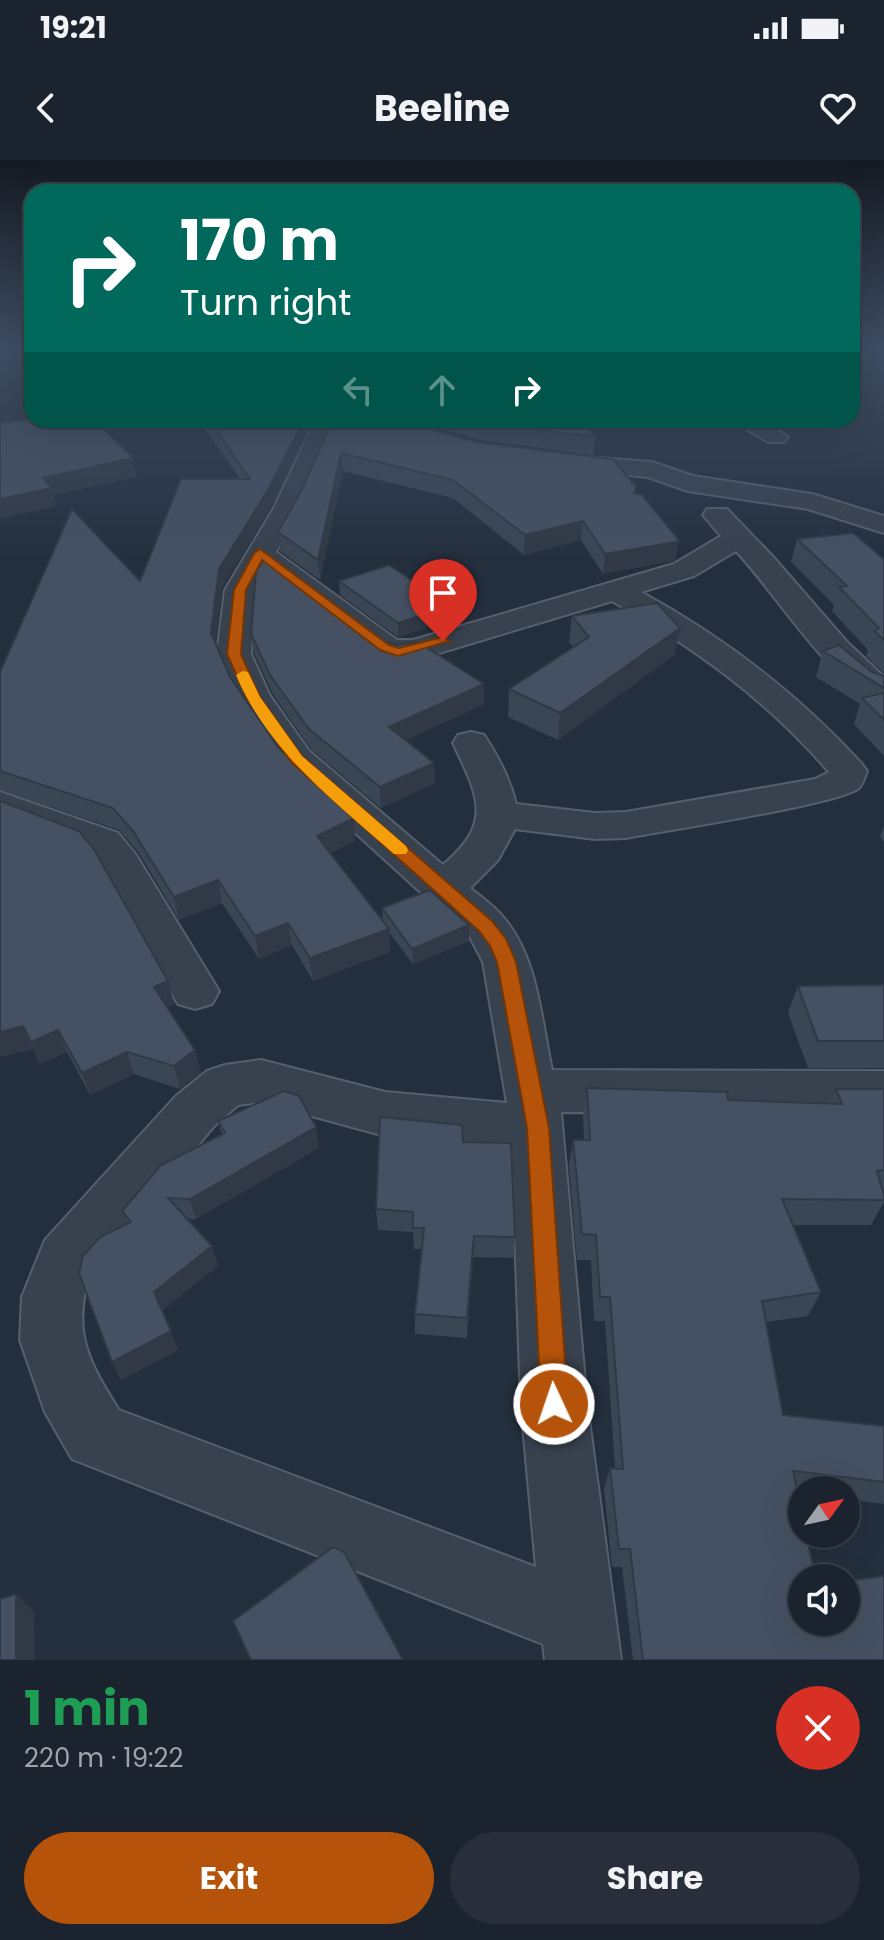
<!DOCTYPE html>
<meta charset="utf-8">
<style>
:root{--surface:#1b232e;--page:#282f3a;--text:#f1f3f6;--muted:#a0a4aa;--line:#39404a;--accent:#b45309}
body{margin:0;font-family:Poppins,sans-serif;background:var(--page);color:var(--text);height:100vh;display:flex;flex-direction:column;font-size:30px;white-space:nowrap}
*{box-sizing:border-box;margin:0}
p{font-size:26px;color:var(--muted)}
.icon{flex:none;width:44px;height:44px;fill:none;stroke:currentColor;stroke-width:2;stroke-linecap:round;stroke-linejoin:round}
.map{position:relative;height:1500px;overflow:hidden}
.side{display:flex;flex-direction:column;background:var(--surface);flex:1}
.side>*{flex:none}
.guide{position:absolute;left:24px;top:24px;width:836px;height:244px;border-radius:24px;box-shadow:0 8px 32px #0002,0 0 0 2px var(--line);background:#00695c;color:#fff;overflow:hidden}
.needle{width:52px;rotate:57deg}
.buttons{position:absolute;left:788px;top:1316px;display:grid;gap:16px}
.buttons a{display:grid;place-items:center;width:72px;height:72px;border-radius:50%;background:var(--surface);box-shadow:0 8px 32px #0002,0 0 0 2px var(--line);font-size:40px}
.pin{position:absolute;display:grid;place-items:center;width:68px;height:68px;color:#fff;margin:-82px -34px;border-radius:50% 50% 50% 0;rotate:-45deg;box-shadow:0 0 8px #0007}
.pin .icon{rotate:45deg}
.me{position:absolute;width:88px;margin:-44px;rotate:357deg;stroke-linejoin:round;filter:drop-shadow(0 0 6px #0008)}
.turn{display:flex;align-items:center;gap:28px;height:168px;padding:0 24px;font-size:36px}
.turn .icon{width:104px;height:104px;stroke-width:2.5}
.turn b{display:block;font-size:56px;line-height:68px}
.lanes{display:flex;align-items:center;height:76px;padding:0 24px;background:#0003;justify-content:center;gap:40px;direction:ltr}
.lanes .off{opacity:.35}
.round{display:grid;place-items:center;flex:none;width:84px;height:84px;border-radius:42px;background:var(--page)}
.summary{display:flex;align-items:center;justify-content:space-between;height:136px;padding:0 24px}
h1{font-size:48px;font-weight:700;line-height:60px;color:#1e9e55}
.button{display:flex;gap:16px;margin-top:auto;padding:16px 24px}
.button a{flex:1;height:92px;border-radius:48px;background:var(--accent);color:#fff;font-size:32px;font-weight:700;line-height:92px;text-align:center}
.button a+a{background:var(--page);color:var(--text)}
.status{display:flex;justify-content:space-between;align-items:center;height:56px;padding:0 40px;background:var(--surface);direction:ltr}
.status svg{height:22px;fill:currentColor}
header{display:flex;justify-content:space-between;align-items:center;height:104px;padding:0 24px;background:var(--surface);font-size:36px;font-weight:700}
.map>svg:first-child{display:block}
.lines{fill:none;stroke-linecap:round;stroke-linejoin:round}
.minor-casing{stroke:#565f6c;stroke-width:4}
.minor{fill:#38414e;fill-rule:evenodd}
.wall{fill:#3b4654}
.shaded-wall{fill:#303945}
.building{fill:#455162;stroke:#303945;stroke-width:2}
.route{fill:#b45309;stroke:#753606;stroke-width:2}
.slow{fill:#f59e0b}
</style>
<div class="status"><b>19:21</b><svg viewBox="0 0 49 12"><path d="M0 12V9h3v3zM5 12V6h3v6zM10 12V3h3v9zM15 12V0h3v12zM26 1h20v11H26zM47 4h2v5h-2z"/></svg></div>
<header><svg class="icon" aria-label="back" viewBox="0 0 24 24"><path d="M15 5l-7 7 7 7"/></svg>Beeline<svg class="icon" aria-label="heart" viewBox="0 0 24 24"><path d="M12 20l-8-8c-3-5 5-10 8-4 3-6 11-1 8 4z"/></svg></header>
<div class="map">
<svg width="884" height="1500" viewBox="0 0 884 1500">
<rect width="100%" height="100%" fill="#242f3e"/>
<g class="lines">
<defs>
<path id="minor" d="M315 260H339L300 348 276 392 397 480H413L674 404 721 376 703 355 707 349H727L775 399 847 482 884 517V544C837 533 772 428 736 391L694 416 641 432C725 478 797 533 861 603L867 611C865 616 863 624 859 628 841 644 662 671 626 678L595 679 515 669 498 700 470 728C481 737 494 746 503 757 538 797 541 859 552 910L884 911V953L561 952 587 1244 621 1500H545L543 1484 72 1299 45 1252 20 1180 22 1137 45 1080 176 936 207 911 225 905 261 900 385 932 507 943 483 802 470 777 283 607 236 537 217 494 225 430 274 348ZM266 411 373 494 398 502 429 496 612 441C694 487 767 540 829 612L815 619 626 652 595 653 516 644C510 619 498 596 484 575L471 572 458 575 453 583C478 636 494 662 443 705L309 591 270 536 251 494 255 430ZM261 942 385 976 512 988 521 1244 536 1407 119 1250C89 1203 71 1171 90 1114L214 966 238 945Z
M732 260H761L788 277 784 282H768Z
M559 295 652 302 693 316 812 334 884 356V373L808 349 688 331 648 317 550 307 547 302 550 297Z
M0 632 118 673 136 695 219 831 212 844 195 849 178 844 104 712 88 691 0 658Z"/>
</defs>
<use href="#minor" class="minor-casing"/>
<use href="#minor" class="minor"/>
</g>
<path class="wall" d="M199 260H314L271 347 222 428 215 484 230 517 278 587 355 681 330 693 383 761 382 748 469 781 413 804 389 772 390 792 313 821 292 785 259 799 222 743 179 760 139 693 119 670 0 630V512L140 421 240 319Z
M333 260 635 334 679 380 675 400 673 401 603 414 581 380 524 395 453 338 343 311 320 420 280 391 278 372 301 331Z
M410 260H581L595 277 593 295 479 280Z
M797 379 884 399V513L866 496 868 490 832 451 834 445 791 402Z
M339 421 450 460 398 477 340 435Z
M572 456 675 494 558 580 508 557 509 529 573 487 569 482Z
M251 474 370 477 396 485 484 524V544L406 580 434 603 435 623 381 648 311 589 273 534 254 493Z
M823 491 884 516V596L854 564 860 544 816 517Z
M0 641 174 844 167 847 201 912 180 929 134 914 90 935 67 892 40 904 33 889 0 897Z
M884 666V682L880 676Z
M884 825V908H808L788 853 798 826Z
M587 928 728 940 830 943 836 929H884V1042L871 1065H793L821 1132 808 1156 766 1162 783 1255 884 1266V1344L846 1339V1330H802V1334H798L802 1418 884 1500H633L622 1407H612L604 1329 610 1308H615L605 1161H594L591 1100H577L569 1006 573 980H584L583 955Z
M218 961 319 988 196 1059H187L212 1086 218 1106 162 1150 178 1190 121 1220 112 1202 127 1064 122 1051 222 975Z
M463 982 515 1077 513 1098 473 1097 467 1178 415 1174V1154L422 1089H414L413 1072 378 1070 376 1049Z"/>
<path class="shaded-wall" d="M304 260H314L271 347 222 428 214 494 211 473 219 409Z
M341 293 343 311 320 420 318 400Z
M133 298 137 317 54 335 57 346 0 359V339L43 318Z
M583 361 581 380 524 395 525 375Z
M679 380 675 400 673 401 603 414 605 394Z
M450 446V460L398 477V463Z
M680 468 675 494 558 580 560 553Z
M484 524V544L390 587 389 567Z
M434 603 435 623 381 648 380 627Z
M354 658 355 681 319 698 317 676Z
M218 720 222 743 179 760 174 737Z
M288 763 292 785 259 799 255 776Z
M469 765V781L413 804 412 789Z
M389 769 390 792 313 821 310 798Z
M168 821 174 844 161 850 154 827Z
M23 866 33 889 0 897V872Z
M58 870 67 892 40 904 31 882Z
M195 890 201 912 180 929 174 906Z
M127 892 134 914 90 935 82 913Z
M316 967 319 988 196 1059 190 1039Z
M474 1076 473 1097 467 1178V1158Z
M212 1086 218 1106 162 1151 154 1132Z
M171 1171 178 1190 121 1220 112 1202Z
M16 1434 34 1452 35 1500H16Z"/>
<path class="building" d="M32 259 95 260 133 298 43 318 52 328 0 339V263Z
M209 260H304L269 328 219 409 211 473 230 517 278 587 354 658 317 676 389 769 310 798 288 763 255 776 218 720 174 737 133 671 113 648 0 611V512L72 349 140 421 181 319H250Z
M333 260H397L476 282 613 299 636 327 634 334H641L679 380 676 382 605 394 583 361 525 375 453 320 341 293 318 400 278 372 301 331Z
M469 260H581L595 277 479 263Z
M853 373 884 399V480L874 471 879 468 839 427 847 426 797 379Z
M265 397 370 477 396 485 418 482 484 524 389 567 434 603 380 627 309 569 270 515 251 474 256 412Z
M389 405 450 446 398 463 339 421Z
M657 443 680 468 560 553 509 529 589 477 572 456Z
M839 485 872 512 884 516V528L823 491Z
M884 533V560L862 538Z
M0 641 79 671 95 691 168 821 154 827 195 890 174 906 127 892 82 913 58 870 31 882 23 866 0 872Z
M430 730 469 765 412 789 382 748Z
M884 825V881H818L798 826Z
M587 928 727 932 728 940 842 944 836 929H884V1010L877 1011 884 1035V1040L782 1039 821 1132 762 1141 783 1255 884 1266V1322L793 1311 802 1354V1374H806L816 1418H802V1462H846V1421L884 1416V1500H643L630 1389H619L610 1308 623 1309 610 1137H600L596 1075 582 1074 573 980H590Z
M284 931 299 936 316 967 190 1039 168 1038 212 1086 154 1132 171 1171 112 1202 79 1113 83 1096 100 1077 131 1062 122 1051 161 1005 225 973 218 961Z
M380 957 462 965 463 982 511 983 515 1077 474 1076 467 1158 415 1154 424 1068H413V1052L376 1049Z
M333 1387 344 1392 403 1500H251L233 1461Z
M16 1434V1500H0V1439Z"/>
<linearGradient id="sky" x2="0" y2="1"><stop stop-color="#141a22"/><stop offset="0.47" stop-color="#3f4d63"/><stop offset="1" stop-color="#3f4d63" stop-opacity="0"/></linearGradient>
<rect width="884" height="400" fill="url(#sky)"/>
<path class="route" d="M260 389 389 485 399 488 443 477 450 481 398 496 380 490 262 400 246 430 241 494 260 537 302 596 492 761 506 779 516 802 549 968 568 1244 564 1254 554 1258 545 1254 541 1244 527 968 497 802 490 786 479 771 291 602 246 537 227 494 234 430 254 393Z"/>
<path class="slow" d="M243 511 248 512 260 537 302 596 406 686 408 690 406 694H394C334 641 268 591 236 515Z"/>
</svg>
<div class="buttons">
<a><svg class="needle" viewBox="-14 -14 28 28"><path d="M0-13l5 13h-10z" fill="#e53935"/><path d="M0 13l5-13h-10z" fill="#a0a4aa"/></svg></a>
<a><svg class="icon" aria-label="sound" viewBox="0 0 24 24"><path d="M4 9h4l5-4v14l-5-4H4zM17 9q2 3 0 6"/></svg></a>
</div>
<div class="pin" style="left:443px;top:481px;background:#d93025"><svg class="icon" aria-label="arrive" viewBox="0 0 24 24"><path d="M6 21V4h12l-3 4 3 4H6"/></svg></div>
<svg class="me" style="left:554px;top:1244px" viewBox="-20 -20 40 40"><circle r="17" fill="#b45309" stroke="#fff" stroke-width="3"/><path d="M0-11L8 9 0 5-8 9z" fill="#fff"/></svg>
<div class="guide">
<div class="turn"><svg class="icon" aria-label="right" viewBox="0 0 24 24"><path d="M7 20v-9h11M14 6l5 5-5 5"/></svg><div><b>170 m</b>Turn right</div></div>
<div class="lanes"><svg class="icon off" aria-label="left" viewBox="0 0 24 24"><path d="M17 20v-9H6M10 6l-5 5 5 5"/></svg><svg class="icon off" aria-label="ahead" viewBox="0 0 24 24"><path d="M12 20V5M6 11l6-6 6 6"/></svg><svg class="icon" aria-label="right" viewBox="0 0 24 24"><path d="M7 20v-9h11M14 6l5 5-5 5"/></svg></div>
</div>
</div>
<section class="side">
<div class="summary"><div><h1>1 min</h1><p>220 m · 19:22</p></div><a class="round" style="background:#d93025;color:#fff"><svg class="icon" aria-label="close" viewBox="0 0 24 24"><path d="M6 6l12 12M18 6L6 18"/></svg></a></div>
<div class="button"><a>Exit</a><a>Share</a></div>
</section>
